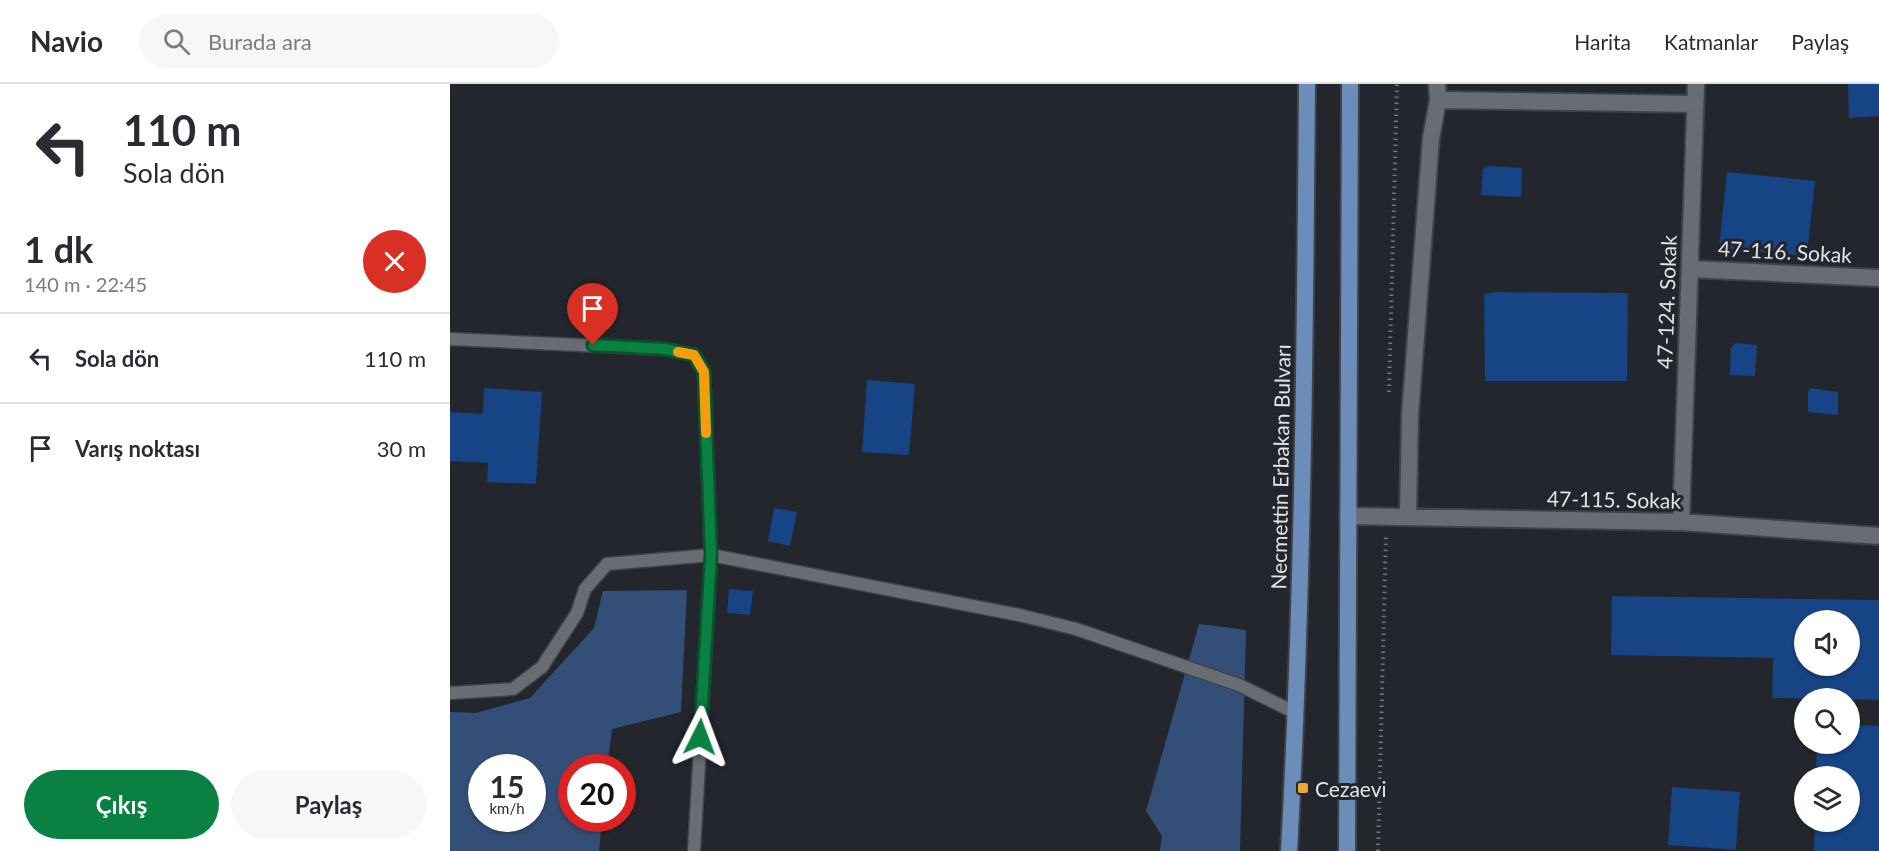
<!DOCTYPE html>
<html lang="tr">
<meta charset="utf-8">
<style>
:root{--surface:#fff;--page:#f7f7f7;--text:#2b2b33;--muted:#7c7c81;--line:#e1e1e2;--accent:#0b8043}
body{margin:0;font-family:Lato,sans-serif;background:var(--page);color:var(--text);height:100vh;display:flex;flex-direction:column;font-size:22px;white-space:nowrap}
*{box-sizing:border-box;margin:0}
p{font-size:20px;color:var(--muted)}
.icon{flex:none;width:33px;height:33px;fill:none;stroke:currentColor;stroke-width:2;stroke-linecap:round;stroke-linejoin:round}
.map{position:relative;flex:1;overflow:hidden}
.side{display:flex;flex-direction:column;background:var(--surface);width:450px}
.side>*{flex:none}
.banner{background:#fff;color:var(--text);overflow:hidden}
.controls{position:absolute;left:1344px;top:526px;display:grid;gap:12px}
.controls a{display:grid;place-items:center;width:66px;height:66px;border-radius:50%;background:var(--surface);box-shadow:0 2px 4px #0004;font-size:30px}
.speed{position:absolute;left:18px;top:670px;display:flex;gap:12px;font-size:30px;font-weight:700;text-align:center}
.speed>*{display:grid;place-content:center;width:78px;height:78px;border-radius:50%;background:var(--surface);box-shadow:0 2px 4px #0004;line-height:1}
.speed small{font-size:15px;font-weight:400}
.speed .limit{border:9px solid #d22;background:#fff;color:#111}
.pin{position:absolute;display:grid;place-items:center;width:51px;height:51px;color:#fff;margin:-62px -26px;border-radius:50% 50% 50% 0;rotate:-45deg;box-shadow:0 0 6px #0007}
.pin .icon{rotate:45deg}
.me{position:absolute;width:66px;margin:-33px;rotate:3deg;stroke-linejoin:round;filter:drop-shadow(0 0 4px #0008)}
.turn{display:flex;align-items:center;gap:21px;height:126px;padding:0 24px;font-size:27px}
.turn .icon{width:78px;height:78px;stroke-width:2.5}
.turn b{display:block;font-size:42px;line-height:51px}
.round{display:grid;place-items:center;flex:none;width:63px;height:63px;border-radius:32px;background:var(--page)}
.summary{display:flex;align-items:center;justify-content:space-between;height:102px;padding:0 24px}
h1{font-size:36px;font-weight:700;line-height:45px}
.button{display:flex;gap:12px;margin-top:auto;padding:12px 24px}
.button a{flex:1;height:69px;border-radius:36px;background:var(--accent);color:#fff;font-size:24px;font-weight:700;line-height:69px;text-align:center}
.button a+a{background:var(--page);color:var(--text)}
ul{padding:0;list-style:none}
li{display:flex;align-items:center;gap:18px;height:90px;padding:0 24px;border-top:2px solid var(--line)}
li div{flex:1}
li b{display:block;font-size:22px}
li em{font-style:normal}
header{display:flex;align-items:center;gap:36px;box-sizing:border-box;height:84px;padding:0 30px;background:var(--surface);border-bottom:2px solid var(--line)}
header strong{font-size:28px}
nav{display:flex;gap:33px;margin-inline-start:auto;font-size:21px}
.search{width:420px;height:54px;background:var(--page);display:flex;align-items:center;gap:15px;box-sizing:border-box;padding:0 21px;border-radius:33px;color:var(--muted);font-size:22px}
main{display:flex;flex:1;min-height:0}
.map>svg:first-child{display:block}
.green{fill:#344f77;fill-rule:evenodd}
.building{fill:#164485;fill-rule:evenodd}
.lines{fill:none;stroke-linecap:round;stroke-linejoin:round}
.service-casing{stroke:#3f4247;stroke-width:15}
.minor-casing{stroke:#3f4247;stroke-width:20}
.primary-casing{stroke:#3f4247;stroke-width:20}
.path{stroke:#72757a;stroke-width:4;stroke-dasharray:1.5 4.5;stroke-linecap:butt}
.service{stroke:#686d73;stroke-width:12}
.minor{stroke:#686d73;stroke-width:16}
.primary{stroke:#6c8cb9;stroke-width:16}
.route-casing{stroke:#07532c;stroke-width:15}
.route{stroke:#0b8043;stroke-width:10}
.slow{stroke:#f59e0b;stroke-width:10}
.poi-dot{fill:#e9aa38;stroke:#23262c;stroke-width:2}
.labels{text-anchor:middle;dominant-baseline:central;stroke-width:6;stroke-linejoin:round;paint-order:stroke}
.street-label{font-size:21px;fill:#e1e3e7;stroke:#23262c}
.poi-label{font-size:21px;fill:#e1e3e7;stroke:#23262c;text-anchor:start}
</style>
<header>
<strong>Navio</strong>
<div class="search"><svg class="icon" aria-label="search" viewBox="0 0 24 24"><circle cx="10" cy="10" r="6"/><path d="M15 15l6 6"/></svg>Burada ara</div>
<nav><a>Harita</a><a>Katmanlar</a><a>Paylaş</a></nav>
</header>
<main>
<section class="side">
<div class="banner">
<div class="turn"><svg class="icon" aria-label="left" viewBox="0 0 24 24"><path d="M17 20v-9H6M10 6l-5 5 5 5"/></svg><div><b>110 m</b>Sola dön</div></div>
</div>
<div class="summary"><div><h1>1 dk</h1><p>140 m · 22:45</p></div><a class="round" style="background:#d93025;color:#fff"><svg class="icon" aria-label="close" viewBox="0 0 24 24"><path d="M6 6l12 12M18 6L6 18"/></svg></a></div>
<ul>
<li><svg class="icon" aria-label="left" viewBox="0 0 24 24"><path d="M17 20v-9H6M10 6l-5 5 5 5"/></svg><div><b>Sola dön</b></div><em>110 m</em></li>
<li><svg class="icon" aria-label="arrive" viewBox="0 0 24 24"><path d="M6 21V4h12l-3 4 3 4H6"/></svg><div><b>Varış noktası</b></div><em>30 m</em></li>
</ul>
<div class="button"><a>Çıkış</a><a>Paylaş</a></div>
</section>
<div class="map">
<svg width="1429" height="767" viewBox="0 0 1429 767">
<rect width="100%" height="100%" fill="#23262c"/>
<path class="green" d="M237 506 231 628 162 645 157 684H122V735H152L149 767H0V628L26 629 80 614 144 544 153 507ZM32 684H82V735H32Z
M749 540 796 546 790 767H710L712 752 696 727Z"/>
<path class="building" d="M1398 0H1429V32L1399 34Z
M1038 82 1072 84 1071 113 1031 111 1033 85Z
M1277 88 1365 97 1357 172 1269 164Z
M1047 208 1178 209 1177 297H1035L1034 210Z
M1285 259 1307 261 1305 292 1280 291 1281 264Z
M417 296 465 300 459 371 412 368Z
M34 304 92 308 86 400 37 398 38 379 0 377V328L33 330Z
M1360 304 1388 308V331L1358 328V309Z
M324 424 347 428 340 462 318 457Z
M279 505 303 507 300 531 277 529Z
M1162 512 1429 516V616L1322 614 1323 574 1161 571ZM1354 537H1400V582H1354Z
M1400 641 1429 642V767H1364L1365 738H1400V693H1366L1367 660H1400Z
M1222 703 1290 708 1286 766 1218 761Z"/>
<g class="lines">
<defs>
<path id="service" d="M0 255 215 265 244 271 254 288 261 471 244 767
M0 609 63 605 92 583 127 529 135 505 157 480 261 471 569 531 626 545 789 601 846 629"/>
<path id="minor" d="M988 16 1245 20
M1240 185 1429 194
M898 432 1231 438 1429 452
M958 433 960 331 981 54 988 16 987 0
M1231 438 1246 0"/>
<path id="primary" d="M839 767C853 511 855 256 857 0
M897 767 900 0"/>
</defs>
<use href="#service" class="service-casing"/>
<use href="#minor" class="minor-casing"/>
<use href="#primary" class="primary-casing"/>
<path class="path" d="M939 308 947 0
M928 767 936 451"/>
<use href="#service" class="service"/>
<use href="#minor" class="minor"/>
<use href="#primary" class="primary"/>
</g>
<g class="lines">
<defs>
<path id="route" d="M143 261 215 265 244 271 254 288 261 471 250 653"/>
</defs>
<use href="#route" class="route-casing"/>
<use href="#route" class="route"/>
<path class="slow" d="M228 268 244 271 254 288 256 349"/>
</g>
<rect class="poi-dot" x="847" y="698" width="12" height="12" rx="3"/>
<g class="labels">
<g class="street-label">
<text transform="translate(1335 167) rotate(3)">47-116. Sokak</text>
<text transform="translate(1216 218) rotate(-88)">47-124. Sokak</text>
<text transform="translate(830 383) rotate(-89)">Necmettin Erbakan Bulvarı</text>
<text transform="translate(1164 415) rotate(1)">47-115. Sokak</text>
</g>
<g class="poi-label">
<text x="865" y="704">Cezaevi</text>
</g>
</g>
</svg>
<div class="controls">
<a><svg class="icon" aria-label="sound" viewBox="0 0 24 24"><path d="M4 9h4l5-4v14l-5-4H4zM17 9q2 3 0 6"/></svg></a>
<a><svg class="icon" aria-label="search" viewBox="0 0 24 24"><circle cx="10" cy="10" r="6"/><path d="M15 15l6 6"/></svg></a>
<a><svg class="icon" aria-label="layers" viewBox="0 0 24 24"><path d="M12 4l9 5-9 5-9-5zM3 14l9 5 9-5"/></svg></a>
</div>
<div class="speed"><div>15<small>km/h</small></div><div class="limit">20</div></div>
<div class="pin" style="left:143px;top:261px;background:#d93025"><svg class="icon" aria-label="arrive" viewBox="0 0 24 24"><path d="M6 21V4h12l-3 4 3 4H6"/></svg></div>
<svg class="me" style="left:250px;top:653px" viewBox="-20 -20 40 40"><path d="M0-17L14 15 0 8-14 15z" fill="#0b8043" stroke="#fff" stroke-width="4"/></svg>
</div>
</main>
